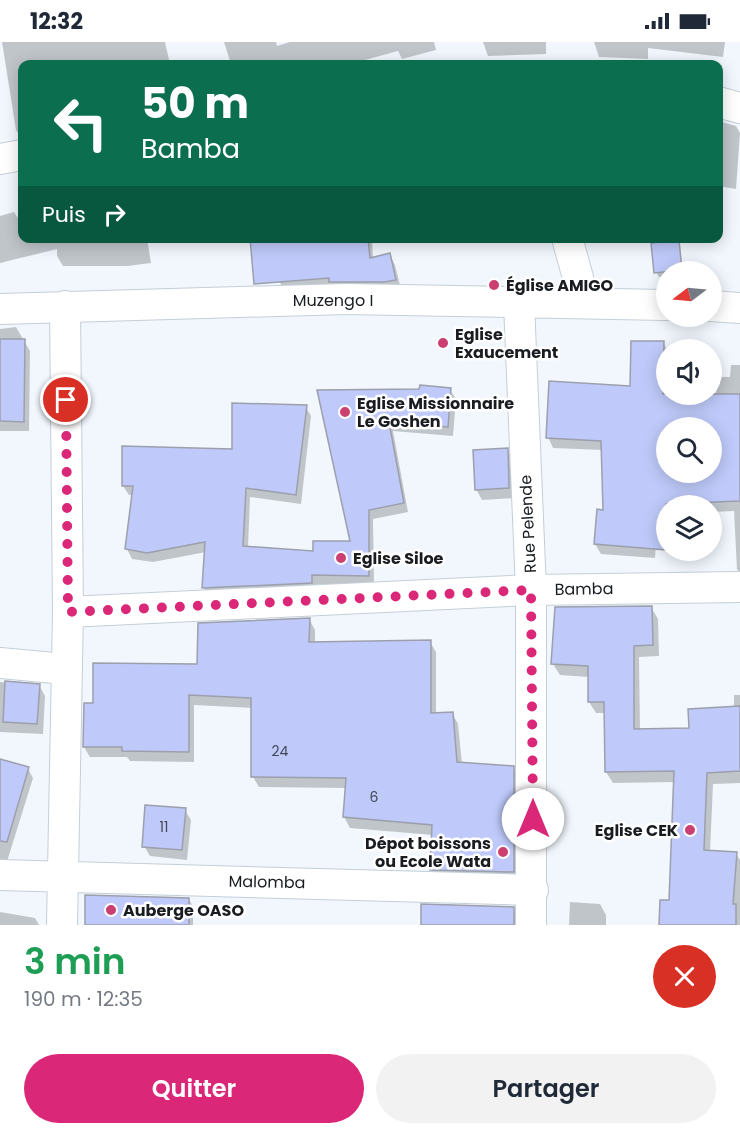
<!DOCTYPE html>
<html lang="fr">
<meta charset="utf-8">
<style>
:root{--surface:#fff;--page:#f2f2f3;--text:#1f2937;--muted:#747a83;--accent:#db2777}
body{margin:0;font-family:Poppins,sans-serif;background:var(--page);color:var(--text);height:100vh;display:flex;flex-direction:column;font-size:22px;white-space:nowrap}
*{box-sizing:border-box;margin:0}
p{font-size:20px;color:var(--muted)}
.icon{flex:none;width:33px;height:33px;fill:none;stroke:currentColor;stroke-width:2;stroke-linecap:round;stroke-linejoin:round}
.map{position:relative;height:883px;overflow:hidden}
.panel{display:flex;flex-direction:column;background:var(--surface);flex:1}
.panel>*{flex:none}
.top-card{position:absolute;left:18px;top:18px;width:705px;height:183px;border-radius:12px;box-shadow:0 3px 15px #0003;background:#0b6e4f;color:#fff;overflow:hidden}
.needle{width:39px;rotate:254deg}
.buttons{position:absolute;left:656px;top:219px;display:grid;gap:12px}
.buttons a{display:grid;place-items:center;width:66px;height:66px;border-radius:50%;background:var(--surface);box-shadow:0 3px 15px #0003;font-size:30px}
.pin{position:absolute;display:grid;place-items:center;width:51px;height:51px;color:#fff;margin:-26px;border:3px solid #fff;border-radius:50%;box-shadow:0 2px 6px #0007}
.me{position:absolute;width:66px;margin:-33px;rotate:0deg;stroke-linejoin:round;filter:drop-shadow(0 0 4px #0008)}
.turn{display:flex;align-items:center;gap:21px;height:126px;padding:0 24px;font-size:27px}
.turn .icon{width:78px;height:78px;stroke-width:2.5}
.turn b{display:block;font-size:42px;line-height:51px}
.then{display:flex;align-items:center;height:57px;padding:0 24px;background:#0003;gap:12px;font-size:22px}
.round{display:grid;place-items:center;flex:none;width:63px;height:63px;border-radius:32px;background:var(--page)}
.head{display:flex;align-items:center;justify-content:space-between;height:102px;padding:0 24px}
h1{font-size:36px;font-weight:600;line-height:45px;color:#1e9e55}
.cta{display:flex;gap:12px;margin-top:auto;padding:12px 24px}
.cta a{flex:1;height:69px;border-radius:36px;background:var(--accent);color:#fff;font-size:24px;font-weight:600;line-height:69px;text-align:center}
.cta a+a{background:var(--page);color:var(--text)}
.status{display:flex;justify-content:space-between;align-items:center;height:42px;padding:0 30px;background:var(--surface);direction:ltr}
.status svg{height:16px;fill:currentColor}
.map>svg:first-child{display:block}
.shadow{fill:#0003;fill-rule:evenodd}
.building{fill:#bfcafa;stroke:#9c9fac;stroke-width:1.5;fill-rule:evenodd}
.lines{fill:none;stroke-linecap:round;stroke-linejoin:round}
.street-casing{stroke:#c5ced8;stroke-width:32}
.street{stroke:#fff;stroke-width:30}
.route{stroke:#db2777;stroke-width:10;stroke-dasharray:0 18}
.poi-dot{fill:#cb3f71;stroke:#fff;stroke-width:2}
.labels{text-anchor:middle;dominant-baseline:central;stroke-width:5;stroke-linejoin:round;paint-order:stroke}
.number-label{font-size:14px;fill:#424856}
.poi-label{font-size:16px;font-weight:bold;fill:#191c20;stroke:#fff;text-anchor:start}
.street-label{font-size:16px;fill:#191c20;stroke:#fff}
</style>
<div class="status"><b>12:32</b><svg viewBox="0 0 49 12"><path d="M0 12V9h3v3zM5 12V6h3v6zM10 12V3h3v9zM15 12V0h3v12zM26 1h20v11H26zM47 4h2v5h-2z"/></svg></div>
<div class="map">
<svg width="740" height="883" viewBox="0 0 740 883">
<rect width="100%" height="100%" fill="#f1f7fd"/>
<path class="shadow" d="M2 0H165L170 22H22V98L16 88Z
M224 0H276L277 4 290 0H434L436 8 402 17 398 9 350 22H231Z
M483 0H546V12L488 14Z
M594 0H725L723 15 648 6V17L599 15Z
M718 79 736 84 740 91 736 147 718 144Z
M14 170 18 176H22V196H147L151 221 127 224H63L57 214V207L0 221V174Z
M282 196H372L373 217 390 213 395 223 401 247 285 249 279 239Z
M493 196H509L495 200Z
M678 200 683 230H666V234L659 235 656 230Z
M16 285 30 309 29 389H0V287Z
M663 300 667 308 666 352 714 358 720 335H730L731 323H740V532L737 527 734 469 711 470V464H666V473H658L655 516 601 512 595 502 598 469H605L603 408 553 406 548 395 632 345ZM666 386H711V430H666Z
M450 348 456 357 453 394 393 389 408 470 373 477 374 543 317 542 316 550 209 555 204 546 206 510 153 520 132 517 127 507 134 453H129L123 444 233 408 306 365 311 374 301 462 250 455 248 506 315 511 351 501 319 350Z
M507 408 513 418 514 456 482 458 476 447Z
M651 565 658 577 659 614 639 615 640 688H691L734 666V653H740V741L713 742 710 810 736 812 740 818V883H661L670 860 675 740 613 741 606 730V671H596L589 660V635L560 633 553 622Z
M309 577 315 588V602L430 600 436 610V673L452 671 458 682 462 722 513 726 519 736V840L438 838 432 827 433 793 350 786 344 775 347 746 259 745 253 735V666L194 663V720L130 719 127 715H90L84 705 95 663 199 624Z
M0 640 39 643 45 654 43 692 0 690Z
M0 719 28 727 33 736 5 826 0 828Z
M185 768 191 778 187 818 150 814 144 804Z
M189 857 193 865V883H86Z
M570 860 600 862 606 873V883H569Z
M513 866 519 883H423Z
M0 870 35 876 39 883H0Z"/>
<path class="building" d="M250 196H368L370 216 390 211 396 238 384 240H329V236L254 242Z
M679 198 682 228 654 231 651 201Z
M0 297H25L24 380 0 379Z
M631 299H664L663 352H740V459L666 462V508L594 502 597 467 603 468 601 399 546 396 549 339 630 344ZM666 386H711V430H666Z
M420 343 451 346 448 385 389 380 404 461 369 468V534L312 533V541L202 546 205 500 147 511 125 507 133 444H122V404L232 407V361L307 363 296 453 246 446 243 504 313 509V499H350L317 348 419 347Z
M508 406 509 446 475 448 473 408Z
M652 564 653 603 634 604V687L689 686 688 667 740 664V729L707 731 704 808 737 810 733 862H736V883H659L660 858H669L674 729 605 730 604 660H588V624L551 622 555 565Z
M310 576 309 600 431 598V671L453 670 457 720 514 724V830L430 828 432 783 343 775 346 736 251 735V656L189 653V710L122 709V705H83L84 661H93V621L197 622 198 581Z
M5 639 40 642 37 682 3 680Z
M0 717 29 725 7 800 0 799Z
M145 763 186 766 182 808 142 805Z
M85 853 189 856V883H85Z
M421 862 514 865V883H421Z"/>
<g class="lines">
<defs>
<path id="street" d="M718 60 740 66
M0 117 22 113
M567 196 585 261
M519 261 531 548V883
M711 264 740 266
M0 267 346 257 666 263
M68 570 531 548 740 545
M0 621 65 627
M0 833 533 848
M62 883 68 570 65 264"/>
</defs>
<use href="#street" class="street-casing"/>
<use href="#street" class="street"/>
</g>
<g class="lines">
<path class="route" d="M66 358 68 570 531 548 533 777"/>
</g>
<g class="poi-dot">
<circle cx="494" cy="243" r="6"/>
<circle cx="443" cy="301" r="6"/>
<circle cx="345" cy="370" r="6"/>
<circle cx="341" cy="516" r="6"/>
<circle cx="690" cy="788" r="6"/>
<circle cx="503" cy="810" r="6"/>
<circle cx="111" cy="868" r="6"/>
</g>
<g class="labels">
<g class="number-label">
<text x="280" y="709">24</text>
<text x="374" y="755">6</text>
<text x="164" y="785">11</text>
</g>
<g class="poi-label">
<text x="506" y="243">Église AMIGO</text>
<text x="455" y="292">Eglise<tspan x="455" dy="18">Exaucement</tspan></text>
<text x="357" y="361">Eglise Missionnaire<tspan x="357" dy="18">Le Goshen</tspan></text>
<text x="353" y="516">Eglise Siloe</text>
<text x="678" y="788" text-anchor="end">Eglise CEK</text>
<text x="491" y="801" text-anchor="end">Dépot boissons<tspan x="491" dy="18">ou Ecole Wata</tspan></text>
<text x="123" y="868">Auberge OASO</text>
</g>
<g class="street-label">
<text x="333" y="258">Muzengo I</text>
<text transform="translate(528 482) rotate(-93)">Rue Pelende</text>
<text transform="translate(584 547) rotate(-1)">Bamba</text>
<text transform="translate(267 840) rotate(1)">Malomba</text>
</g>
</g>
</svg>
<div class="buttons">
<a><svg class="needle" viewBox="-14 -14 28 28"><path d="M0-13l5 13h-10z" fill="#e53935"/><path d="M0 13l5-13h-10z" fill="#747a83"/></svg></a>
<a><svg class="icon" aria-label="sound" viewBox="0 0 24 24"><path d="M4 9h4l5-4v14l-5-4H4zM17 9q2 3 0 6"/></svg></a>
<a><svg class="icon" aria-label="search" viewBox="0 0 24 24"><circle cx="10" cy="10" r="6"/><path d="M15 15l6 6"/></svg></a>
<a><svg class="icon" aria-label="layers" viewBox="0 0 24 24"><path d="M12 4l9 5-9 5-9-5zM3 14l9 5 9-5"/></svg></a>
</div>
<div class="pin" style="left:66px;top:358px;background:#d93025"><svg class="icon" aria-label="arrive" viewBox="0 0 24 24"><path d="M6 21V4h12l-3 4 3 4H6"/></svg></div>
<svg class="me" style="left:533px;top:777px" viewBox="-20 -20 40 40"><circle r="19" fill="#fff"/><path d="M0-13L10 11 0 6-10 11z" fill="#db2777"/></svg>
<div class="top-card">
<div class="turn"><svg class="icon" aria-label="left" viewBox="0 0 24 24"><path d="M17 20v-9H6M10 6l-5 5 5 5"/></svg><div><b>50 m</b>Bamba</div></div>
<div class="then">Puis<svg class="icon" aria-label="right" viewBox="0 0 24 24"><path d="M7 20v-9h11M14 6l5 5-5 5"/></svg></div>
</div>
</div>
<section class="panel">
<div class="head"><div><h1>3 min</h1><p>190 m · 12:35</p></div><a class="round" style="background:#d93025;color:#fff"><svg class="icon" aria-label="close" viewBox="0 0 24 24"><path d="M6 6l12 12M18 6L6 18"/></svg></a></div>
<div class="cta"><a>Quitter</a><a>Partager</a></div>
</section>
